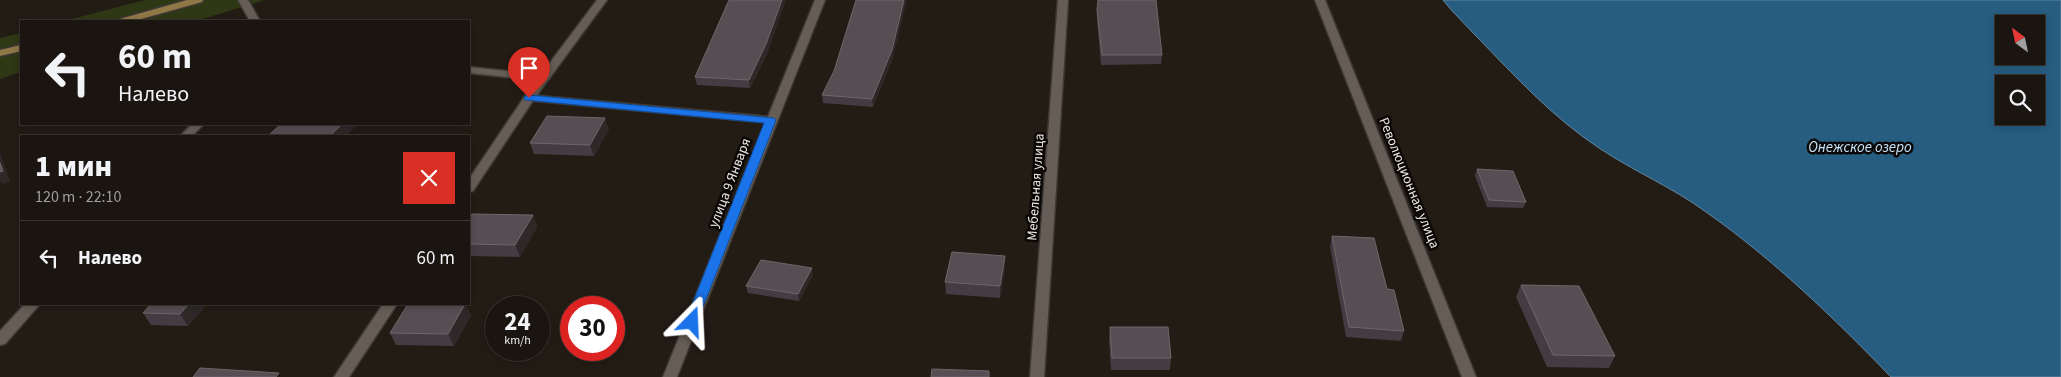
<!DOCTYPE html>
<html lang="ru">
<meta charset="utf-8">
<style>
:root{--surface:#1a1510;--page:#27221e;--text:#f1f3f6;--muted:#9f9f9f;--line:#383430}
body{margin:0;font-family:"Source Sans 3",sans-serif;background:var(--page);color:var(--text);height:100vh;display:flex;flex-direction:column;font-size:19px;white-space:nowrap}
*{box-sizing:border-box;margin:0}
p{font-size:16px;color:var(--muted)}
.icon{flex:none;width:28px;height:28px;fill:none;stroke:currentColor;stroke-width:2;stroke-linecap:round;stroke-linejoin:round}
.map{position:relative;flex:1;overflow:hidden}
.details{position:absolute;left:20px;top:135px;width:450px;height:170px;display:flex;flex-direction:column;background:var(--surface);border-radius:0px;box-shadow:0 2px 8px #0003,0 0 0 1px var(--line)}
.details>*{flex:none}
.hud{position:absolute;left:20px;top:20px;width:450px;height:105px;border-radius:0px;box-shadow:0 2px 8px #0003,0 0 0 1px var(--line);background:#1a1510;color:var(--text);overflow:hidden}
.needle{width:32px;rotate:327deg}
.tools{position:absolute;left:1995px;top:15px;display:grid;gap:10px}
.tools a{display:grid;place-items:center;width:50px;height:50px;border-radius:0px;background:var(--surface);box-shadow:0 2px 8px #0003,0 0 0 1px var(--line);font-size:25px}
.speed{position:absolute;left:485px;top:296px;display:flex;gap:10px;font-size:25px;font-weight:700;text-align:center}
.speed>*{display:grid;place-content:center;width:65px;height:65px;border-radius:50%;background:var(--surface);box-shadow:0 2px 8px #0003,0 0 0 1px var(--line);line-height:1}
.speed small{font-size:12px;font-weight:400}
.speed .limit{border:8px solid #d22;background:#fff;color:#111}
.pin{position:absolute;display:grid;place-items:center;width:42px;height:42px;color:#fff;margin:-51px -21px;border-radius:50% 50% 50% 0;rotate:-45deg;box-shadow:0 0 5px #0007}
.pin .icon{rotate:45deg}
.me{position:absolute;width:55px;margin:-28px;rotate:21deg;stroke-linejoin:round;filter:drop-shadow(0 0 4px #0008)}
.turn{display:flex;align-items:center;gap:18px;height:105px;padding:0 15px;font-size:22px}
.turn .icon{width:65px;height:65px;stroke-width:2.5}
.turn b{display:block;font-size:35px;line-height:42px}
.round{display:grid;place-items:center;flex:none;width:52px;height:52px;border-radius:0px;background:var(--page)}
.headline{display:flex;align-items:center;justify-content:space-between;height:85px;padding:0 15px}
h1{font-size:30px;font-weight:800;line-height:38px}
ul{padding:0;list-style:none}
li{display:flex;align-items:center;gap:15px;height:75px;padding:0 15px;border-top:1px solid var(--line)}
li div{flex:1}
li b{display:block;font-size:19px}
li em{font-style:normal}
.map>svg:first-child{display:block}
.green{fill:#2e3814}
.water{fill:#275d81;stroke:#62869e;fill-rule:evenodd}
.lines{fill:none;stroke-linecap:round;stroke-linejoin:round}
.service-casing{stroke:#3d3834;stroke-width:3}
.minor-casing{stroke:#3d3834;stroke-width:3}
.secondary-casing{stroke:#3d3834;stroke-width:3}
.service{fill:#665e56;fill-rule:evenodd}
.minor{fill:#665e56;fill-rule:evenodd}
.secondary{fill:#907747;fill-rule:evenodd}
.wall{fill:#433d43}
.shaded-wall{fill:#2e2829}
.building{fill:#554f54;stroke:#6d676a}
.route{fill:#1a73e8;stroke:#114b97}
.labels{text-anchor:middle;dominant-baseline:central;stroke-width:5;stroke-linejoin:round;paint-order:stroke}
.street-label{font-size:14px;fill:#ece7e2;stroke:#0a0705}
.water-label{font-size:15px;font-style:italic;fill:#c6e4fb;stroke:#0a0705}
</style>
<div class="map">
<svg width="2061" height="377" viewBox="0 0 2061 377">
<rect width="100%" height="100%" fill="#231c15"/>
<path class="green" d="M145 0H265L196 21H64Z
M21 33V72L0 79V38Z"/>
<path class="water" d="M1443 0H2061V377H1891C1834 318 1773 259 1706 212 1672 187 1633 171 1599 148 1551 116 1516 77 1476 36 1465 24 1453 13 1443 0ZM2004 24H2036V56H2004ZM2004 84H2036V116H2004Z"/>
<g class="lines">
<defs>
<path id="service" d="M469 67 544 75 550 78 544 81 469 73Z
M529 95 771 117 777 120 771 123 525 100 523 98Z"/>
<path id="minor" d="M238 0H248L260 21H250Z
M597 0H607L534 99 473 191 469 192V179L525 96Z
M815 0H825L677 377H663Z
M1058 0H1068L1044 377H1030Z
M1315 0H1325L1476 377H1462Z
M192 124H204L192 136H180Z
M25 304H40L5 344 0 345V331Z
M383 304H397L349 377H334Z"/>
<path id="secondary" d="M187 0H203L202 2 134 21H119L120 19Z
M21 45V51L0 56V50Z"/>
</defs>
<use href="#service" class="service-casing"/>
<use href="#minor" class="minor-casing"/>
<use href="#secondary" class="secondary-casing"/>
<use href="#service" class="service"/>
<use href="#minor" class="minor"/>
<use href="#secondary" class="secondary"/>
</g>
<path class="wall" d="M1098 0 1162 55 1161 64 1101 65 1097 20Z
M768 52 750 88 697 85 695 77Z
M893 58 873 107 823 103 822 95Z
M609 129 594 156 534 154 530 143Z
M1477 169 1526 202 1523 208 1487 207 1475 176Z
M533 215 537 227 520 257 469 256V218Z
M1332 236 1387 289 1404 331 1401 341 1346 337 1330 246Z
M1005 268 1000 298 946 294 945 282Z
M813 275 799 301 748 293 746 286Z
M1521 285 1615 356 1609 368 1547 367 1516 297Z
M207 304 188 326 151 325 143 313Z
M465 304 471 315 454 346 396 345 390 333Z
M1110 327 1171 358 1170 370H1111L1109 339Z"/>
<path class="shaded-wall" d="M782 0H786L768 52 750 88 749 80Z
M904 0H907L893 58 873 107 872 99Z
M605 118 609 129 594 156 590 145Z
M342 124H358L346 136H330Z
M0 152 10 181 3 184 0 180Z
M533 215 537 227 520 257 515 245Z
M1005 256V268L1000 298V286Z
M812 268 813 275 799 301 798 294Z
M189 304H207L188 326 180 314Z
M465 304 471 315 454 346 448 334Z"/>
<path class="building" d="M729 0H782L766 44 749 80 695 77Z
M856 0H904L892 50 872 99 822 95 834 71Z
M1098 0H1156L1162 55H1102L1097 10Z
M547 116 605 118 590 145 530 143Z
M281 124H342L330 136H268Z
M0 163 3 171 0 172Z
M1477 169 1513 171 1526 202 1489 200Z
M472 214 533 215 515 245 469 244V218Z
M1332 236 1374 238 1387 289 1394 290 1404 331 1349 327Z
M952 252 1005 256 1000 286 945 282Z
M761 260 812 268 798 294 746 286Z
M1521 285 1579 286 1615 356 1553 355Z
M151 304H189L180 314 143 313Z
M408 304H465L448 334 390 333Z
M1110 327H1168L1171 358H1112Z
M200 368 279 373 276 377H193Z
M932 369 989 371V377H931Z"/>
<path class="route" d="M529 95 774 118 776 120 696 325H687L685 322 764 123 525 100 524 98 525 96Z"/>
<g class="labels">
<g class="street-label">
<text transform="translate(730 183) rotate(-69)">улица 9 Января</text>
<text transform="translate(1409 183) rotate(68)">Революционная улица</text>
<text transform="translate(1036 187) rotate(-86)">Мебельная улица</text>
</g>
<g class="water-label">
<text x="1860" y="147">Онежское озеро</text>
</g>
</g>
</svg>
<div class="tools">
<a><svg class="needle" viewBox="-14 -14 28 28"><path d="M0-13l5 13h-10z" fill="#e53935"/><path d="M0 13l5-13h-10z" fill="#9f9f9f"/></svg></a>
<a><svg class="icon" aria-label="search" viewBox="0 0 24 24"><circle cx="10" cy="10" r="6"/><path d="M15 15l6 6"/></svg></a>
</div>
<div class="speed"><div>24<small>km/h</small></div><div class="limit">30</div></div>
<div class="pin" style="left:529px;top:98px;background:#d93025"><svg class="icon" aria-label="arrive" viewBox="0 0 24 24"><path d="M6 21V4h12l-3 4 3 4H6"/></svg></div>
<svg class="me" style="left:692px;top:322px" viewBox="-20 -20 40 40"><path d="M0-17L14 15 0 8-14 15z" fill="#1a73e8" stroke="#fff" stroke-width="4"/></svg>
<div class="hud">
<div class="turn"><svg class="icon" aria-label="left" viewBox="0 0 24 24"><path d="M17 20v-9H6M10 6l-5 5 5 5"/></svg><div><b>60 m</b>Налево</div></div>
</div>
<section class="details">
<div class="headline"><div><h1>1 мин</h1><p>120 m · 22:10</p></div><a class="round" style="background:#d93025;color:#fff"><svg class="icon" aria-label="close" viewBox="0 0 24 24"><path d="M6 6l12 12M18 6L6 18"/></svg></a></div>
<ul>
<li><svg class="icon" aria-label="left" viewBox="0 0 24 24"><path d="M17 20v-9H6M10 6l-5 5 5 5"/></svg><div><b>Налево</b></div><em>60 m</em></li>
</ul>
</section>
</div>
